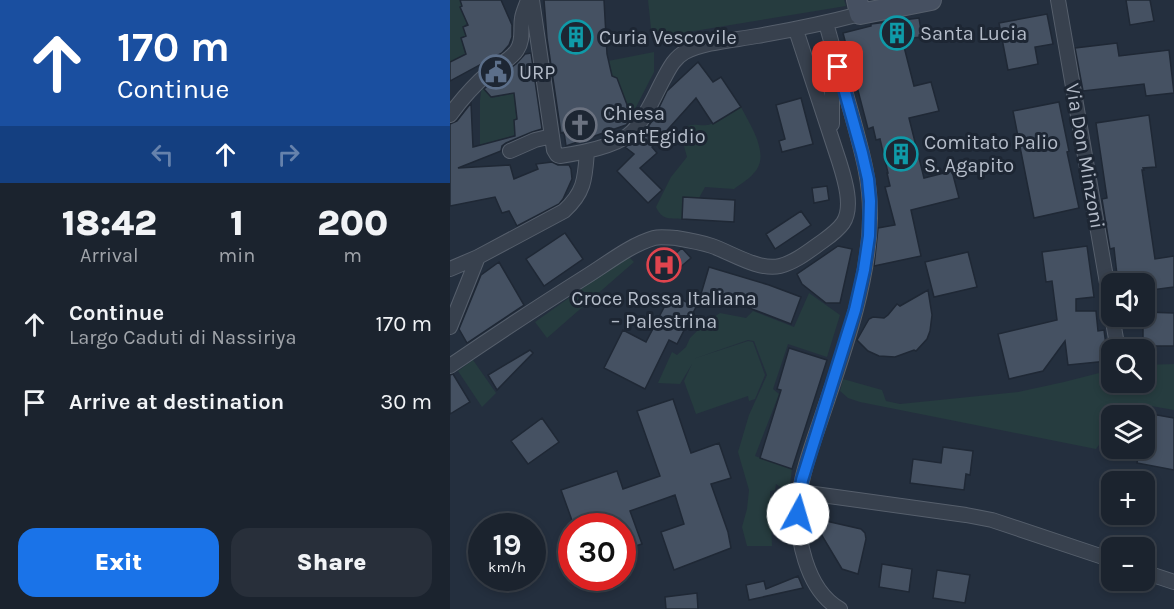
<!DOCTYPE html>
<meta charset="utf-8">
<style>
:root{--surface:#1b232e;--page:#282f3a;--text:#f1f3f6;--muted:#a0a4aa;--line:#39404a;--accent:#1a73e8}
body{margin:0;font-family:Karla,sans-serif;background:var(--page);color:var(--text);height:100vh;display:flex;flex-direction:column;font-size:22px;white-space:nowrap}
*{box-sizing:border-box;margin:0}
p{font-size:20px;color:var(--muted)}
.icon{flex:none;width:33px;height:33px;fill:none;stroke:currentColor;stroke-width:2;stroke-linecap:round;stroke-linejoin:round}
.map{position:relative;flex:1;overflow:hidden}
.panel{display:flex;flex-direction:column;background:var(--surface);width:450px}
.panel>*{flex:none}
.banner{background:#1a4fa0;color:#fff;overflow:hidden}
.fabs{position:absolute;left:651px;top:273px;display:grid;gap:12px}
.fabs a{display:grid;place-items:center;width:54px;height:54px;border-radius:12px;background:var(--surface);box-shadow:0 3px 9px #0003,0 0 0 2px var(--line);font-size:30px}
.speed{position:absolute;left:18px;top:513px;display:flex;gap:12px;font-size:30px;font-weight:700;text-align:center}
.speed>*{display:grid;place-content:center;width:78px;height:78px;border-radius:50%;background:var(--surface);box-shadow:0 3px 9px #0003,0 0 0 2px var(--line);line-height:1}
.speed small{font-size:15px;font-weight:400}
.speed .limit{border:9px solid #d22;background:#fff;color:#111}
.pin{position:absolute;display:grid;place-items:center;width:51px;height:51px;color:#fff;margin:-26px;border-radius:12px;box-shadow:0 3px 9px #0006}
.me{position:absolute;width:66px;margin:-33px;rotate:6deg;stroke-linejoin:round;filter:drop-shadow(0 0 4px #0008)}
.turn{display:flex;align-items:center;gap:21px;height:126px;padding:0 18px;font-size:27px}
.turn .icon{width:78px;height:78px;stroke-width:2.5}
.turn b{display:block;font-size:42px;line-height:51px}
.lanes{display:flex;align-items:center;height:57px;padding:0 18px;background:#0003;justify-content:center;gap:30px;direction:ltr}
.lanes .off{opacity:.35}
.eta{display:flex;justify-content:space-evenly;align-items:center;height:102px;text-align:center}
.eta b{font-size:36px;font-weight:800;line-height:42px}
.cta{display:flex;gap:12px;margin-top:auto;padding:12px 18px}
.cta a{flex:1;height:69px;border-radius:18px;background:var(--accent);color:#fff;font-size:24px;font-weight:800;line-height:69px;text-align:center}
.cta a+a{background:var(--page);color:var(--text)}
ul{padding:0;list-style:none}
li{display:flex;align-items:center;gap:18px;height:78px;padding:0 18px}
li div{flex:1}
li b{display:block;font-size:22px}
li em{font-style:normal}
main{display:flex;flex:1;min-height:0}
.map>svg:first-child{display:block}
.green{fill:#263c3f}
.building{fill:#455162;stroke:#1f2835;stroke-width:1.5}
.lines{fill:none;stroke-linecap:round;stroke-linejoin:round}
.street-casing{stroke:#565f6c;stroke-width:16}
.secondary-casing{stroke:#565f6c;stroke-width:22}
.street{stroke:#38414e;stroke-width:14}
.secondary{stroke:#465061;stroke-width:20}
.route-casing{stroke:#114b97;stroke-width:15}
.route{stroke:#1a73e8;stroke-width:10}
.labels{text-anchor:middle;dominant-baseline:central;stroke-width:6;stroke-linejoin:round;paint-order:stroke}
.poi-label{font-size:20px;fill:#b4bcc9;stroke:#1d2633;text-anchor:start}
.street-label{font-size:20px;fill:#b4bcc9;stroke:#1d2633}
</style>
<main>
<section class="panel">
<div class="banner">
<div class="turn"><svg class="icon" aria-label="ahead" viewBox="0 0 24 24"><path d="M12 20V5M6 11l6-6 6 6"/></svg><div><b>170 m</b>Continue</div></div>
<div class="lanes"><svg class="icon off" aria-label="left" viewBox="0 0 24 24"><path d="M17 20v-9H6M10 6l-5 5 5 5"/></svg><svg class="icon" aria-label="ahead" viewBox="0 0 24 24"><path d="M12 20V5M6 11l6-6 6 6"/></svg><svg class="icon off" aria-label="right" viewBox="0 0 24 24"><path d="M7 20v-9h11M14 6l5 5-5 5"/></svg></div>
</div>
<div class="eta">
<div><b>18:42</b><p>Arrival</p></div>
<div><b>1</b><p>min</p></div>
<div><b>200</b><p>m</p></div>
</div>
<ul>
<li><svg class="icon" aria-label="ahead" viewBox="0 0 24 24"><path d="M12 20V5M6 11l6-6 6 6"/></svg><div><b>Continue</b><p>Largo Caduti di Nassiriya</p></div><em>170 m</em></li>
<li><svg class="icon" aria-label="arrive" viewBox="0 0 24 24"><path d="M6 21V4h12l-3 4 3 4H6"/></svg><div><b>Arrive at destination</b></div><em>30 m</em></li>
</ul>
<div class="cta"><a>Exit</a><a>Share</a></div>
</section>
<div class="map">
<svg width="724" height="609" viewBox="0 0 724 609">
<rect width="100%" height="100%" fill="#242f3e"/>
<path class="green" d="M0 0H10L12 6 10 7 17 23 13 27 16 36 11 39 15 54 0 62Z
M198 0H394L396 6 202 38Z
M204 52V72L183 113 180 114 162 76 158 61Z
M32 86 42 98 64 93 66 114 75 119 64 120 65 135 30 145V100Z
M291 107C300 125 322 156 303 174 298 180 290 184 284 189L255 187 249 198 233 197 232 219C218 218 212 220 206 207L221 177 237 157 234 146 231 139 233 128C245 121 250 128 261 124 271 121 281 113 291 107Z
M178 256 184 262 97 338 85 322Z
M359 293 390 315 377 357 338 344 323 389 329 394 305 456 342 469 339 493 326 484 325 490 320 491 322 546H297L292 527 297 509 299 490 288 452 299 415 317 375 304 341 298 340 243 359 298 341 303 342 315 375 305 399 299 401 298 396 246 414 234 381 242 364 230 384 208 383 222 352 227 355 236 347 240 338 255 323 270 313 296 318 303 311 344 327Z
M23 360 46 393 32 407 8 371Z
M724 364V410L684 403 678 404 660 418 653 439 646 449 410 402 398 398 390 391 393 379 432 390 436 401 450 404 568 392 614 382 661 370 662 382H694L695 365Z"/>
<path class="building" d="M10 0H51L62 25V37L59 45 52 53 0 81V62L16 54 11 38 16 36 13 27 18 25 10 7 12 6Z
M94 0H154L157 54 162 76 167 78 182 118 176 125 116 146 114 132 111 133 97 38Z
M676 0H700L704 21 680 25Z
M597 14 603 44 585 47 588 64 558 70 549 23Z
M469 18 472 37 452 39 464 86 481 82 489 111 459 118 474 178 502 171 509 198 461 210 471 256 424 266 428 228 445 225 435 187 440 186 437 173H438L430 139 426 140 423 127 418 129 393 33 421 26V24Z
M667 43 669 56 719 50 724 93 696 96 694 84 633 91 625 48Z
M81 53 92 129 82 132 56 143 52 146 51 151 8 168 60 165 64 179 88 169 86 164 102 162 108 165H119L121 169 122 179 113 199 109 204 67 226 59 211 52 213 45 197 0 206V124L7 121 21 103 23 147 65 136 64 120 67 119 64 93 41 97 34 89 47 77 66 64 75 54Z
M248 62 263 82 271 77 291 107 263 124 246 98 202 147 207 153 190 168 212 190 198 203 167 171 184 154 175 147 189 138 195 131 204 118 217 91Z
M351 98 363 144 332 152 329 141 335 139 326 105Z
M609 102 619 151 617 152 629 208 584 218 563 111Z
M699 115 706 167 693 168 694 170H692L705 259 724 256V287L694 291V284H668L664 248 660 249 652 199 657 198 646 123Z
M377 186 379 200 364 203 362 188Z
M233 197 285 200 284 222 232 219Z
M351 211 361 225 325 249 316 234Z
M115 233 133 259 94 286 76 259Z
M388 246 402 249 390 303H376L352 284 347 274Z
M637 246 644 297 626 299V311H646L648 331 654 330 658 361 618 365 615 341 593 371 559 379 548 334 607 320 602 281 596 282 592 252Z
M232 248 241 258 219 277 210 267Z
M518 252 527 287 484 297 475 262Z
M49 262 74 305 17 343 9 329 31 275Z
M259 267 319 285 351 297 341 324 294 306 251 294Z
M478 290 482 315 480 331 477 339 466 351 464 350 445 357 429 356 418 351 407 340 419 319 423 317 434 318 438 315 447 304 450 306Z
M221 294 246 307 227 344 219 340 195 389 154 368 173 330 196 342Z
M694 312 724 313V346H693V316H694Z
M339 348 377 360 342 469 310 458 331 390 327 389Z
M80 350 83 353 47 390 38 375Z
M3 374 20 402 0 414V375Z
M223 399 241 453 269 443 281 478 261 484 278 532 281 548 224 570 211 532 234 524 225 495 180 511 192 544 172 550V526H124L111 490 167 471 173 489 210 476 187 411Z
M696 413 724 418V470L687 463 690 448H694V421Z
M92 418 109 442 78 464 61 441Z
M493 447 523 451 520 475 516 474 514 490 460 483 463 459 491 463Z
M376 521 411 529 415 533 416 539 408 574 392 569 371 534Z
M432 564 462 569 459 592 429 587Z
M487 570 520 575 515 603 483 598Z
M348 576 353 588 299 600 296 585 314 581 316 589Z
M247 593 248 609H216L215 597Z"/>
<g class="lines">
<defs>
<path id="street" d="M82 0 104 150 107 155 110 156C130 153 169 146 183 131 196 117 204 97 213 80 219 69 224 58 235 52 254 42 286 40 307 36 342 30 376 23 410 14
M608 0 662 312
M376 23C385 55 394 87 403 119 412 152 421 183 420 218 419 284 393 354 372 416 363 443 352 471 349 499 345 535 356 590 390 609
M0 115C11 100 23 86 38 73 47 65 60 61 67 50 74 40 70 29 72 18 73 12 76 6 78 0
M382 124V62
M60 151 85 140 102 136
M0 269 28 257 114 211C135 192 135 178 137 151
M662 316 668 350
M0 327 28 257
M0 366C45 335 91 305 137 276 158 263 180 245 204 238 211 236 219 238 226 238 238 240 250 242 262 246 282 253 309 271 330 266 346 262 360 250 373 241 380 236 388 230 393 223 404 207 394 177 389 161L346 30
M350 492 516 515 542 520 662 560
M694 572 724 582"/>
<path id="secondary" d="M407 0 410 14 481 0"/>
</defs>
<use href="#street" class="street-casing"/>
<use href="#secondary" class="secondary-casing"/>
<use href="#street" class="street"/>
<use href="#secondary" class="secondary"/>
</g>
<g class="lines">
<defs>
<path id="route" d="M348 514 350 492 352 480 405 310 414 270 419 236 420 201 418 179 412 153 388 67"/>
</defs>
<use href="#route" class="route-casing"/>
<use href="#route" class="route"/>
</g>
<defs>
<symbol id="building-ring" viewBox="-11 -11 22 22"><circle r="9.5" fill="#1d2633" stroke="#0f9aa8" stroke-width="1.5"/><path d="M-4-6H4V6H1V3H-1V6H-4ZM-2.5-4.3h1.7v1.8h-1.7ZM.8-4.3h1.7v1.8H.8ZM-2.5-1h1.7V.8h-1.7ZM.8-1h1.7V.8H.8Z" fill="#0f9aa8"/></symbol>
<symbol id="civic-ring" viewBox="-11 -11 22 22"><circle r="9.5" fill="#1d2633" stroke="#5c6f8a" stroke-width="1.5"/><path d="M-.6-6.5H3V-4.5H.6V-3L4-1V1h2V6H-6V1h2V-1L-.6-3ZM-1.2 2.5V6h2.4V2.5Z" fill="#5c6f8a"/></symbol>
<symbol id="church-ring" viewBox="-11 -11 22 22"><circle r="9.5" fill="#1d2633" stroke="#6b7280" stroke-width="1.5"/><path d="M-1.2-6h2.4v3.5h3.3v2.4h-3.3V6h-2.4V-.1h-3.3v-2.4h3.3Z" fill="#6b7280"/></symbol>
<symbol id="hospital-ring" viewBox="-11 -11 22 22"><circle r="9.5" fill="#1d2633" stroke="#e0444e" stroke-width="1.5"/><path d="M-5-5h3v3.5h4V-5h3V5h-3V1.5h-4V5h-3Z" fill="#e0444e"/></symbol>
</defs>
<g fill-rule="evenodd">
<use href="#building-ring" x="428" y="14" width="38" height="38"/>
<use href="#building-ring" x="107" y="18" width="38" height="38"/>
<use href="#civic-ring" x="27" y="53" width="38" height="38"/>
<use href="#church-ring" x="111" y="106" width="38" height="38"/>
<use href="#building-ring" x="432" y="135" width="38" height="38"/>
<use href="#hospital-ring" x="195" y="246" width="38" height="38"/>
</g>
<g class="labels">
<g class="poi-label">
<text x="470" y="33">Santa Lucia</text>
<text x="149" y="37">Curia Vescovile</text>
<text x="69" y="72">URP</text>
<text x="153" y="113">Chiesa<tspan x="153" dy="23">Sant'Egidio</tspan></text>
<text x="474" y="142">Comitato Palio<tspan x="474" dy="23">S. Agapito</tspan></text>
<text x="214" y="298" text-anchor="middle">Croce Rossa Italiana<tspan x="214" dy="23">– Palestrina</tspan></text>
</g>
<g class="street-label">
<text transform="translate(635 156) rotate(80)">Via Don Minzoni</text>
</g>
</g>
</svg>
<div class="fabs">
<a><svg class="icon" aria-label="sound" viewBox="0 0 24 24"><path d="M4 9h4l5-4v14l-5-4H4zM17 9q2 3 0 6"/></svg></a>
<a><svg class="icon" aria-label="search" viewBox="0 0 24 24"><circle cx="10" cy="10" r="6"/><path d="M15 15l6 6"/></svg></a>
<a><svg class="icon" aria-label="layers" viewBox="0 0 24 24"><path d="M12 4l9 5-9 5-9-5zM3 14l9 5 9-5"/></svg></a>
<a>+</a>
<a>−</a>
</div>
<div class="speed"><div>19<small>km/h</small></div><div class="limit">30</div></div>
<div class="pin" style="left:388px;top:67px;background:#d93025"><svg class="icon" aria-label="arrive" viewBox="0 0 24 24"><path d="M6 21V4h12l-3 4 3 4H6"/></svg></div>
<svg class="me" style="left:348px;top:514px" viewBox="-20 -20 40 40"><circle r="19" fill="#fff"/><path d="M0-13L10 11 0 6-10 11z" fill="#1a73e8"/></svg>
</div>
</main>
